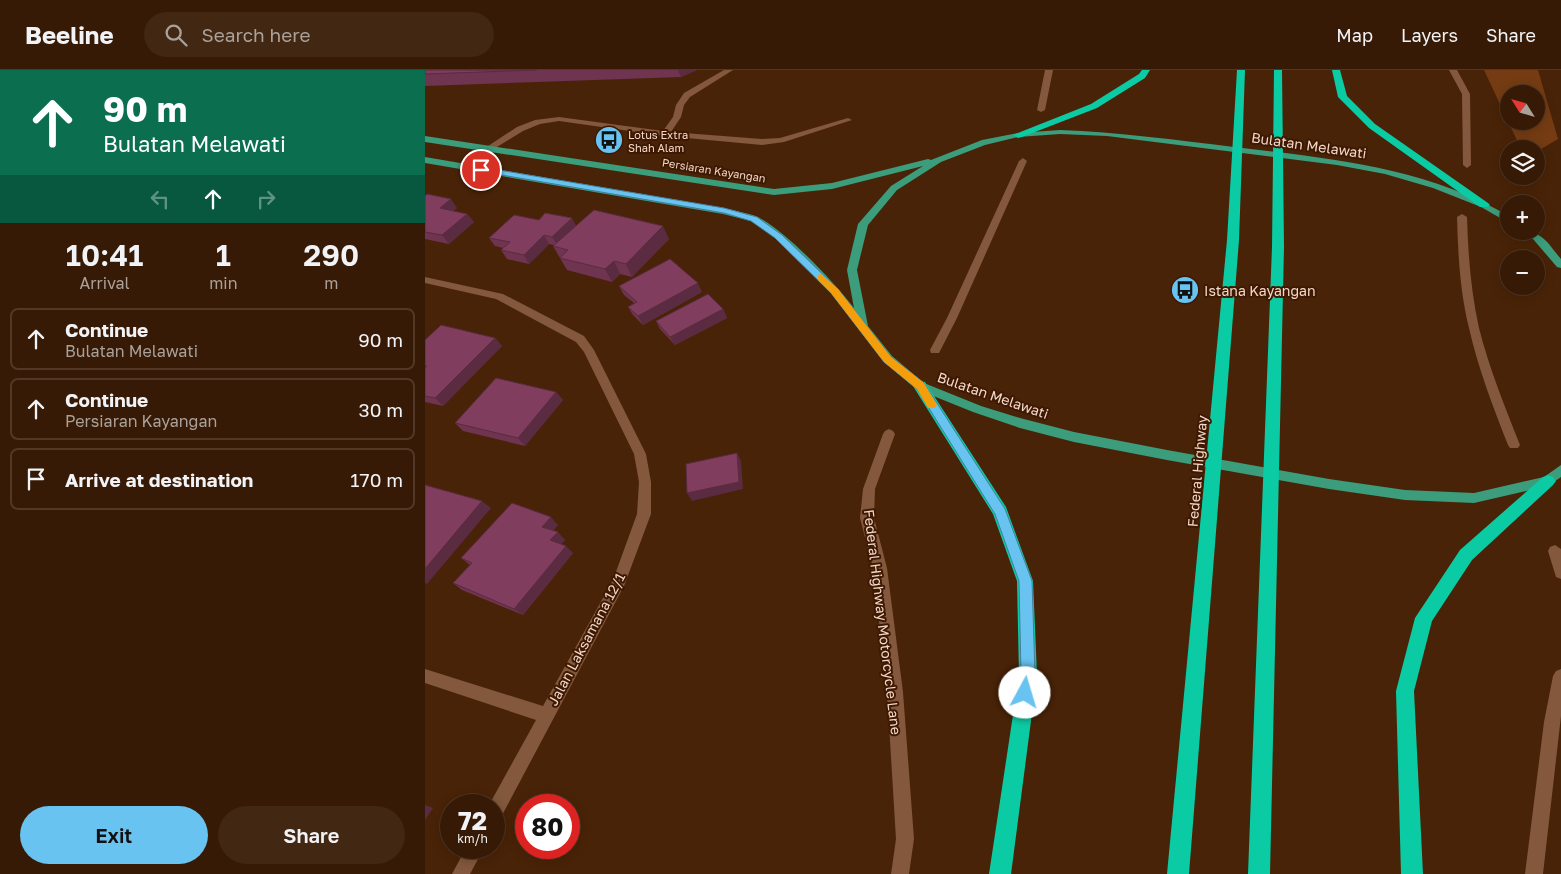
<!DOCTYPE html>
<meta charset="utf-8">
<style>
:root{--surface:#371a05;--page:#422713;--text:#f1f3f6;--muted:#aaa19a;--line:#513827;--accent:#69c3f1}
body{margin:0;font-family:"Golos Text",sans-serif;background:var(--page);color:var(--text);height:100vh;display:flex;flex-direction:column;font-size:19px;white-space:nowrap}
*{box-sizing:border-box;margin:0}
p{font-size:16px;color:var(--muted)}
.icon{flex:none;width:28px;height:28px;fill:none;stroke:currentColor;stroke-width:2;stroke-linecap:round;stroke-linejoin:round}
.map{position:relative;flex:1;overflow:hidden}
.sheet{display:flex;flex-direction:column;background:var(--surface);width:425px}
.sheet>*{flex:none}
.banner{background:#0b6e4f;color:#fff;overflow:hidden}
.needle{width:32px;rotate:307deg}
.fabs{position:absolute;left:1075px;top:15px;display:grid;gap:10px}
.fabs a{display:grid;place-items:center;width:45px;height:45px;border-radius:50%;background:var(--surface);box-shadow:0 2px 12px #0003,0 0 0 1px var(--line);font-size:25px}
.speed{position:absolute;left:15px;top:724px;display:flex;gap:10px;font-size:25px;font-weight:700;text-align:center}
.speed>*{display:grid;place-content:center;width:65px;height:65px;border-radius:50%;background:var(--surface);box-shadow:0 2px 12px #0003,0 0 0 1px var(--line);line-height:1}
.speed small{font-size:12px;font-weight:400}
.speed .limit{border:8px solid #d22;background:#fff;color:#111}
.pin{position:absolute;display:grid;place-items:center;width:42px;height:42px;color:#fff;margin:-21px;border:2px solid #fff;border-radius:50%;box-shadow:0 1px 5px #0007}
.me{position:absolute;width:55px;margin:-28px;rotate:6deg;stroke-linejoin:round;filter:drop-shadow(0 0 4px #0008)}
.turn{display:flex;align-items:center;gap:18px;height:105px;padding:0 20px;font-size:22px}
.turn .icon{width:65px;height:65px;stroke-width:2.5}
.turn b{display:block;font-size:35px;line-height:42px}
.lanes{display:flex;align-items:center;height:48px;padding:0 20px;background:#0003;justify-content:center;gap:25px;direction:ltr}
.lanes .off{opacity:.35}
.eta{display:flex;justify-content:space-evenly;align-items:center;height:85px;text-align:center}
.eta b{font-size:30px;font-weight:600;line-height:35px}
.action{display:flex;gap:10px;margin-top:auto;padding:10px 20px}
.action a{flex:1;height:58px;border-radius:30px;background:var(--accent);color:#111;font-size:20px;font-weight:600;line-height:58px;text-align:center}
.action a+a{background:var(--page);color:var(--text)}
ul{padding:0;list-style:none}
li{display:flex;align-items:center;gap:15px;height:62px;margin:0 10px 8px;padding:0 10px;border:2px solid var(--line);border-radius:8px}
li div{flex:1}
li b{display:block;font-size:19px}
li em{font-style:normal}
header{display:flex;align-items:center;gap:30px;box-sizing:border-box;height:70px;padding:0 25px;background:var(--surface);border-bottom:1px solid var(--line)}
header strong{font-size:24px}
nav{display:flex;gap:28px;margin-inline-start:auto;font-size:18px}
.search{width:350px;height:45px;background:var(--page);display:flex;align-items:center;gap:12px;box-sizing:border-box;padding:0 18px;border-radius:28px;color:var(--muted);font-size:19px}
main{display:flex;flex:1;min-height:0}
.map>svg:first-child{display:block}
.green{fill:#753c13;fill-rule:evenodd}
.lines{fill:none;stroke-linecap:round;stroke-linejoin:round}
.lane{fill:#83583d;fill-rule:evenodd}
.street{fill:#83583d;fill-rule:evenodd}
.primary{fill:#3b9d7b;fill-rule:evenodd}
.highway{fill:#0bcba4;fill-rule:evenodd}
.wall{fill:#6f3450}
.shaded-wall{fill:#5a2b41}
.building{fill:#813d5d;stroke:#5a2b41}
.route{fill:#69c3f1;stroke:#447f9d}
.slow{fill:#f59e0b}
.labels{text-anchor:middle;dominant-baseline:central;stroke-width:4;stroke-linejoin:round;paint-order:stroke}
.far-poi-label{font-size:11px;fill:#f1d8c9;stroke:#3e1800;text-anchor:start}
.far-street-label{font-size:11px;fill:#f1d8c9;stroke:#3e1800}
.street-label{font-size:14px;fill:#f1d8c9;stroke:#3e1800}
.poi-label{font-size:14px;fill:#f1d8c9;stroke:#3e1800;text-anchor:start}
</style>
<header>
<strong>Beeline</strong>
<div class="search"><svg class="icon" aria-label="search" viewBox="0 0 24 24"><circle cx="10" cy="10" r="6"/><path d="M15 15l6 6"/></svg>Search here</div>
<nav><a>Map</a><a>Layers</a><a>Share</a></nav>
</header>
<main>
<section class="sheet">
<div class="banner">
<div class="turn"><svg class="icon" aria-label="ahead" viewBox="0 0 24 24"><path d="M12 20V5M6 11l6-6 6 6"/></svg><div><b>90 m</b>Bulatan Melawati</div></div>
<div class="lanes"><svg class="icon off" aria-label="left" viewBox="0 0 24 24"><path d="M17 20v-9H6M10 6l-5 5 5 5"/></svg><svg class="icon" aria-label="ahead" viewBox="0 0 24 24"><path d="M12 20V5M6 11l6-6 6 6"/></svg><svg class="icon off" aria-label="right" viewBox="0 0 24 24"><path d="M7 20v-9h11M14 6l5 5-5 5"/></svg></div>
</div>
<div class="eta">
<div><b>10:41</b><p>Arrival</p></div>
<div><b>1</b><p>min</p></div>
<div><b>290</b><p>m</p></div>
</div>
<ul>
<li><svg class="icon" aria-label="ahead" viewBox="0 0 24 24"><path d="M12 20V5M6 11l6-6 6 6"/></svg><div><b>Continue</b><p>Bulatan Melawati</p></div><em>90 m</em></li>
<li><svg class="icon" aria-label="ahead" viewBox="0 0 24 24"><path d="M12 20V5M6 11l6-6 6 6"/></svg><div><b>Continue</b><p>Persiaran Kayangan</p></div><em>30 m</em></li>
<li><svg class="icon" aria-label="arrive" viewBox="0 0 24 24"><path d="M6 21V4h12l-3 4 3 4H6"/></svg><div><b>Arrive at destination</b></div><em>170 m</em></li>
</ul>
<div class="action"><a>Exit</a><a>Share</a></div>
</section>
<div class="map">
<svg width="1136" height="804" viewBox="0 0 1136 804">
<rect width="100%" height="100%" fill="#492307"/>
<path class="green" d="M1059 0H1113L1133 69 1111 82V79H1096ZM1084 24H1111V51H1084Z"/>
<g class="lines">
<path class="lane" d="M299 0H308L265 27 259 35 256 47 246 62 337 69 355 68 423 48 427 50 359 72 337 75 240 66 134 51 115 54 98 61 67 80 60 78 92 57 110 50 134 47 238 61 248 47 251 35 259 23Z
M620 0H628L620 40 616 42 612 40Z
M1024 0H1032L1045 24 1046 95 1042 98 1038 95 1037 24Z
M598 88 602 91 532 248 514 283H506L505 280 522 248 594 91Z
M1037 144 1042 147C1043 184 1046 222 1054 258 1064 298 1080 337 1095 375L1093 378H1085L1083 375C1068 337 1053 298 1044 258 1035 222 1033 184 1032 147Z
M464 359 468 361 470 364 450 419 449 448 462 498 478 622 489 769 484 804H466L471 769 462 622 448 498 435 448 438 419 458 364 460 361Z
M1130 475 1136 479V509L1131 507 1123 481 1125 477Z
M1136 599V646L1118 804H1100L1119 652 1128 606 1131 601Z"/>
<path class="street" d="M0 207 78 224 159 266 169 280 221 384 226 412V444L199 516 75 749 69 751V735H64L111 650 0 613V599L118 636 188 510 212 444 214 412 209 384 159 282 151 272 71 229 0 213Z
M41 778H59L45 804H27Z"/>
<path class="primary" d="M635 60C693 62 751 70 809 77 903 88 1001 97 1084 146V153L1056 137 1008 118 960 104 912 95 682 66 635 64 593 67 560 75 516 92 472 120 443 155 432 200 443 256 467 286 499 313 556 336 595 348 649 362 742 380 904 409 980 420 1049 423 1119 407 1136 395V407L1123 416 1049 433 980 430 904 419 742 390 649 372 595 358 548 342 491 319 459 292 406 223 351 168 326 151 298 144 0 93V87L299 138C310 141 323 143 333 147 363 163 408 211 429 238L422 200 433 154 466 116 498 96 407 119 349 125 0 72V66L349 119 407 113 503 89 506 90 557 70 593 63Z
M1096 161C1118 161 1123 174 1136 189V198L1132 197 1108 169Z"/>
<path class="highway" d="M717 0H725L720 8 672 38 597 67 593 68 588 65 666 34 714 4Z
M812 0H820L814 170 764 804H742L802 170Z
M849 0H857L859 177 845 804H823L847 177Z
M907 0H915L922 26 950 54 1063 133 1065 135 1063 137H1055L944 58 913 27Z
M495 311 500 312 581 437 608 511 612 605 586 804H564L594 605 592 511 568 444 488 316 490 312Z
M1123 405 1128 407 1131 411 1128 415 1047 490 1007 551 989 621 998 804H976L971 621 990 548 1035 480 1118 407Z"/>
</g>
<path class="wall" d="M0 0H272L256 7 0 16Z
M0 126 32 138 28 141 42 144 49 152 24 174 0 169Z
M151 156 244 169 207 207 195 204 187 212 142 200 128 176 129 175 124 174 104 194 82 189 76 180 78 178 70 176 64 168Z
M194 216 277 222 218 255 208 245 203 237 209 233 199 225Z
M298 239 302 248 250 275 235 259 231 251Z
M70 268 77 276 18 336 0 332V270Z
M131 322 138 330 100 376 38 361 30 353Z
M133 455 128 460 140 470 136 474 148 483 98 545 37 520 28 513 45 495 36 488Z"/>
<path class="shaded-wall" d="M253 0H272L256 7Z
M26 129 32 138 21 147 15 138Z
M42 144 49 152 24 174 17 165Z
M147 148 152 157 133 176 127 167Z
M238 156 244 169 207 207 201 194Z
M119 165 124 174 104 194 99 185Z
M189 191 195 204 187 212 180 199Z
M273 213 277 222 218 255 213 246Z
M298 239 302 248 250 275 245 267Z
M70 268 77 276 18 336 10 328Z
M131 322 138 330 100 376 93 368Z
M312 383 316 391 318 419 267 431 262 423Z
M57 431 66 438 2 514 0 513V499Z
M126 447 133 455 125 464 117 457Z
M133 462 140 470 133 478 125 470Z
M141 476 148 483 98 545 89 539Z
M0 735 8 738 0 750Z"/>
<path class="building" d="M0 0H112L0 4Z
M2 124 26 129 15 138 42 144 17 165 0 162V126Z
M169 140 238 156 201 194 189 191 180 199 135 188 143 180 128 176Z
M120 143 147 148 127 167 119 165 99 185 76 180 85 172 64 168 89 145 114 150Z
M245 189 273 213 213 246 203 237 212 232 194 216Z
M283 224 298 239 245 267 231 251Z
M16 255 70 268 10 328 0 326V298L2 296H0V270Z
M71 308 131 322 93 368 30 353Z
M312 383 314 412 262 423 261 394Z
M0 415 57 431 0 499Z
M87 433 126 447 117 457 133 462 125 470 141 476 89 539 28 513 47 493 36 488Z"/>
<path class="route" d="M56 97 299 138 332 147 357 165 413 219 466 287 499 313 580 439 607 511 610 604 605 628 600 630 595 628 593 623 596 604 594 511 570 444 492 319 459 292 406 223 350 168 326 151 299 143 53 101V98Z"/>
<path class="slow" d="M396 204 413 219 466 287 499 313 512 335 510 338H503L492 319 459 292 406 223 393 210V205Z"/>
<defs>
<symbol id="bus-disc" viewBox="-11 -11 22 22"><circle r="9.5" fill="#69c3f1" stroke="#3e1800"/><path d="M-5-6H5V4H4V6H2V4H-2V6H-4V4H-5ZM-3.5-4V0h7V-4ZM-3.5 1.2v1.5H-2V1.2ZM2 1.2v1.5H3.5V1.2Z" fill="#111"/></symbol>
</defs>
<g fill-rule="evenodd">
<use href="#bus-disc" x="168" y="54" width="32" height="32"/>
<use href="#bus-disc" x="744" y="204" width="32" height="32"/>
</g>
<g class="labels">
<g class="far-poi-label">
<text x="203" y="64">Lotus Extra<tspan x="203" dy="13">Shah Alam</tspan></text>
</g>
<g class="far-street-label">
<text transform="translate(289 100) rotate(9)">Persiaran Kayangan</text>
</g>
<g class="street-label">
<text transform="translate(884 75) rotate(8)">Bulatan Melawati</text>
<text transform="translate(568 325) rotate(19)">Bulatan Melawati</text>
<text transform="translate(772 401) rotate(-85)">Federal Highway</text>
<text transform="translate(458 552) rotate(83)">Federal Highway Motorcycle Lane</text>
<text transform="translate(161 569) rotate(-62)">Jalan Laksamana 12/1</text>
</g>
<g class="poi-label">
<text x="779" y="220">Istana Kayangan</text>
</g>
</g>
</svg>
<div class="fabs">
<a><svg class="needle" viewBox="-14 -14 28 28"><path d="M0-13l5 13h-10z" fill="#e53935"/><path d="M0 13l5-13h-10z" fill="#aaa19a"/></svg></a>
<a><svg class="icon" aria-label="layers" viewBox="0 0 24 24"><path d="M12 4l9 5-9 5-9-5zM3 14l9 5 9-5"/></svg></a>
<a>+</a>
<a>−</a>
</div>
<div class="speed"><div>72<small>km/h</small></div><div class="limit">80</div></div>
<div class="pin" style="left:56px;top:100px;background:#d93025"><svg class="icon" aria-label="arrive" viewBox="0 0 24 24"><path d="M6 21V4h12l-3 4 3 4H6"/></svg></div>
<svg class="me" style="left:600px;top:623px" viewBox="-20 -20 40 40"><circle r="19" fill="#fff"/><path d="M0-13L10 11 0 6-10 11z" fill="#69c3f1"/></svg>
</div>
</main>
